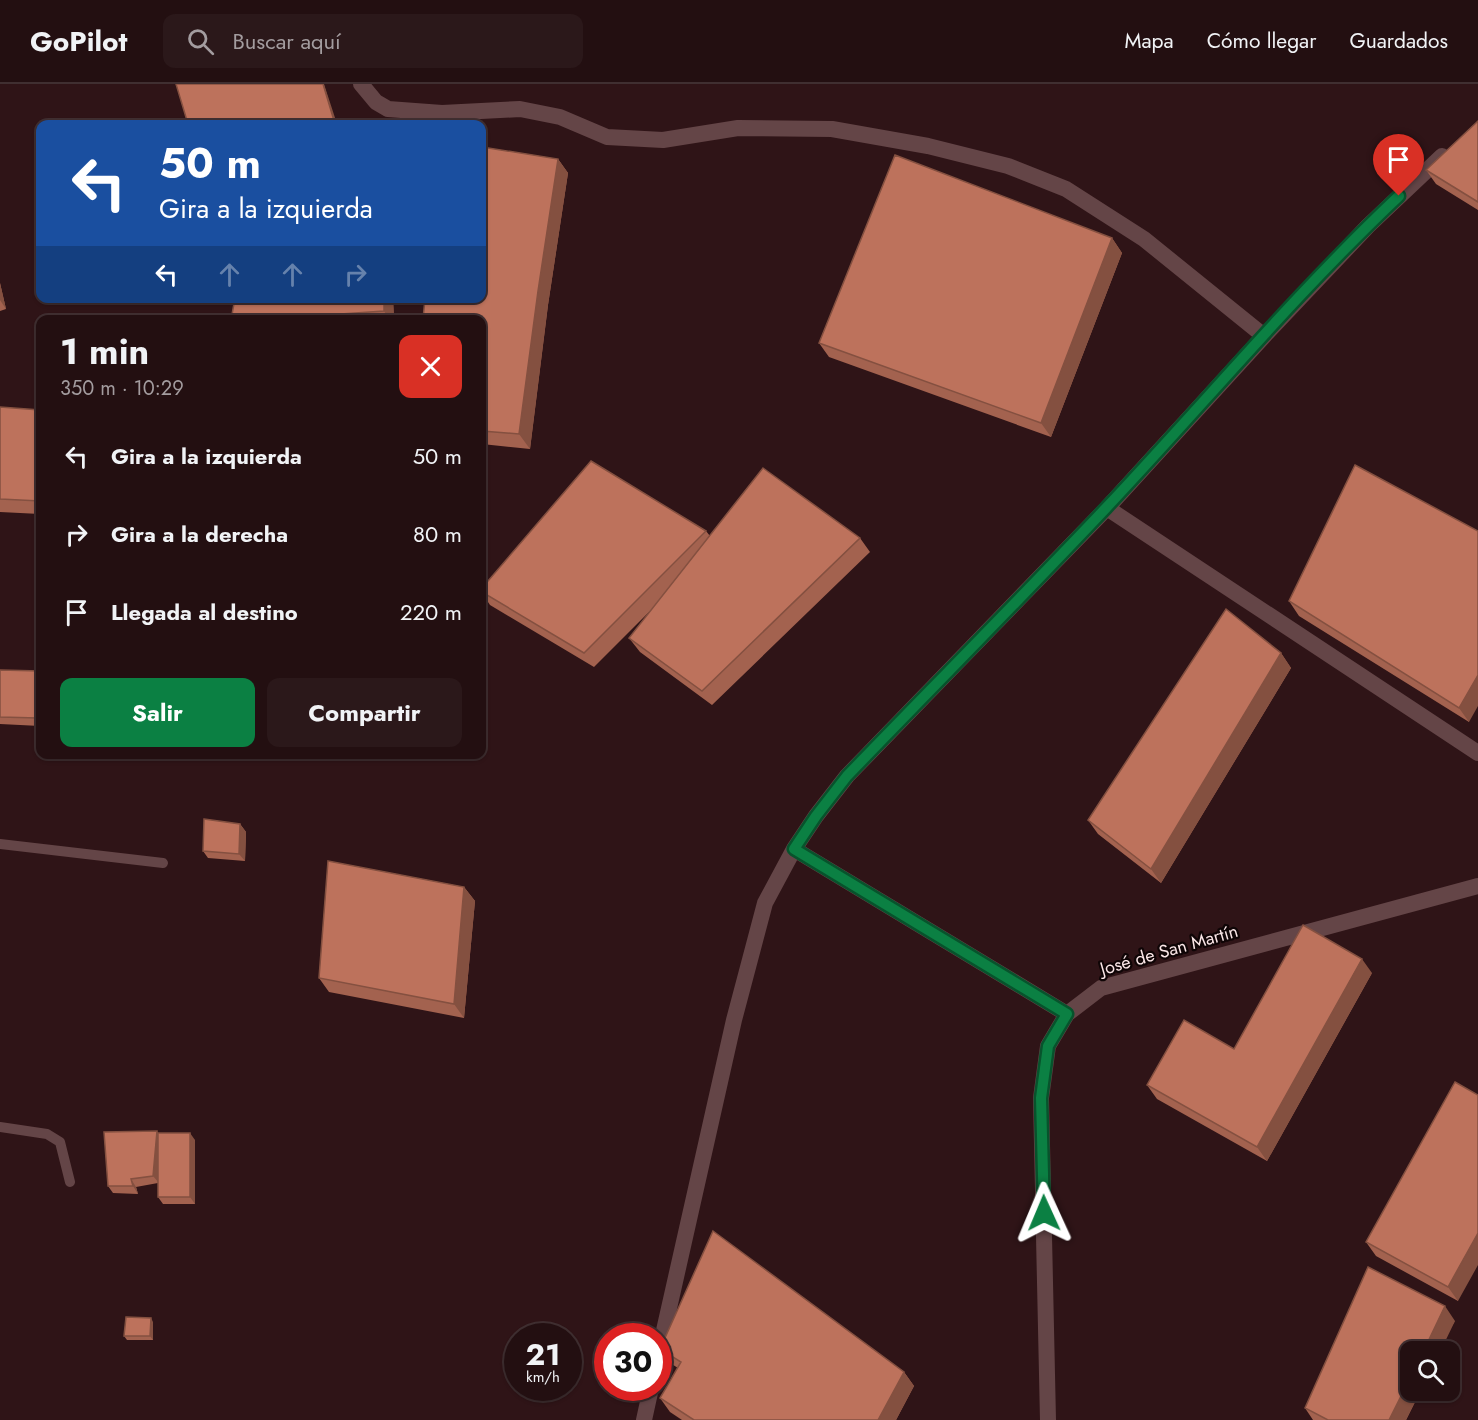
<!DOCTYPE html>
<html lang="es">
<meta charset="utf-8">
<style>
:root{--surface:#230f11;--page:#2b181a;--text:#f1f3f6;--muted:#a39c9f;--line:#402f31;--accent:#0b8043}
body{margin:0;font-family:Jost,sans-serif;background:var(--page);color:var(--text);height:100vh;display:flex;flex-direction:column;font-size:22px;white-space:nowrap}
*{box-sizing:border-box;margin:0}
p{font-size:20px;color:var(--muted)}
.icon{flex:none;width:33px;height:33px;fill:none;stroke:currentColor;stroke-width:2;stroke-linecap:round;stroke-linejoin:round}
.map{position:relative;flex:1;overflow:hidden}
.details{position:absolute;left:36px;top:231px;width:450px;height:444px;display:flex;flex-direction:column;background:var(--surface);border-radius:12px;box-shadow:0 2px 4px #0004,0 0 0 2px var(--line)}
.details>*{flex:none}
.top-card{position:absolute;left:36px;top:36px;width:450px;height:183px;border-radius:12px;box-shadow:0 2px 4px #0004,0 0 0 2px var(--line);background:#1a4fa0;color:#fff;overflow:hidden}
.controls{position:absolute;left:1400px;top:1257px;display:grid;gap:12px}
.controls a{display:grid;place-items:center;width:60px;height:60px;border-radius:12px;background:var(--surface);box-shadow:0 2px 4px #0004,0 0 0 2px var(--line);font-size:30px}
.speed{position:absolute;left:504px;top:1239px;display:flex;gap:12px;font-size:30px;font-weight:700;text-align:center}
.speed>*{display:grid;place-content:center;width:78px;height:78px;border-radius:50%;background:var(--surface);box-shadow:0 2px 4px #0004,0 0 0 2px var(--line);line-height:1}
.speed small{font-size:15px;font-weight:400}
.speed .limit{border:9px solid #d22;background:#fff;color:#111}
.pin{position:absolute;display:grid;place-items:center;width:51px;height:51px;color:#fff;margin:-62px -26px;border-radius:50% 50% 50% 0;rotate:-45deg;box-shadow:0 0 6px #0007}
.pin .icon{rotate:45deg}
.me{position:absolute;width:66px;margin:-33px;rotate:359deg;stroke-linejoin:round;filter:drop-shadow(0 0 4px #0008)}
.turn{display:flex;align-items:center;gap:21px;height:126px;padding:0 24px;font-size:27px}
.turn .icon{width:78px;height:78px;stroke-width:2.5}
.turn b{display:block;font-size:42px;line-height:51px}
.lanes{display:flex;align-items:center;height:57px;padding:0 24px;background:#0003;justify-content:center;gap:30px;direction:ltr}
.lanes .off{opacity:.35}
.round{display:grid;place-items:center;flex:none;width:63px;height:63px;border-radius:12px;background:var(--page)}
.overview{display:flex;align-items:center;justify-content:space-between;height:102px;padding:0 24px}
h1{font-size:36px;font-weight:700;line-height:45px}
.button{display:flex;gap:12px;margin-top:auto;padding:12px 24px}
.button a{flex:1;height:69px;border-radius:12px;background:var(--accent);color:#fff;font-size:24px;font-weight:700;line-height:69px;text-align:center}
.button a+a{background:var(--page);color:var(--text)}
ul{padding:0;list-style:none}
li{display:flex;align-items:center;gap:18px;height:78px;padding:0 24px}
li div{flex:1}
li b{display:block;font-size:22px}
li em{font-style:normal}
header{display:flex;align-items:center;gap:36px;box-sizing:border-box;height:84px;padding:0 30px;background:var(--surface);border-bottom:2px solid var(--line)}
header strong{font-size:28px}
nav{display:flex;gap:33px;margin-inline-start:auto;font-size:21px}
.search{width:420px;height:54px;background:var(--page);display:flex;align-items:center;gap:15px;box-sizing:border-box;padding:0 21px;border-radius:12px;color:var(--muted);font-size:22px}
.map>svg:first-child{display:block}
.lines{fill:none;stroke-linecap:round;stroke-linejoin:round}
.service{stroke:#644547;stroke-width:10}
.minor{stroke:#644547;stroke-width:16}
.wall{fill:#a3624f}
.shaded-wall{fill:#845040}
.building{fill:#bd725c;stroke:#845040;stroke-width:1.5}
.route-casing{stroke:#07532c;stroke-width:15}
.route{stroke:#0b8043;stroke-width:10}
.labels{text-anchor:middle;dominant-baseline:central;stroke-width:4.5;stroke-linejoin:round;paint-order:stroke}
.street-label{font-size:18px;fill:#fae6e7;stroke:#0f0506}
</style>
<header>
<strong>GoPilot</strong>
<div class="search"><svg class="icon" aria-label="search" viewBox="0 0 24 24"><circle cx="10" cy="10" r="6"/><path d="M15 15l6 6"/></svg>Buscar aquí</div>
<nav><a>Mapa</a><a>Cómo llegar</a><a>Guardados</a></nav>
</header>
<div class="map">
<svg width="1478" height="1336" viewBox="0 0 1478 1336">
<rect width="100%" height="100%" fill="#2f1417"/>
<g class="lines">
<path class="service" d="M0 760 163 779
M0 1043 47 1050 60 1058 70 1098"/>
<path class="minor" d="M361 0 376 18 388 25 442 29 520 25 560 33 607 53 663 56 738 44 832 45 928 62 1008 82 1066 105 1144 155 1264 252
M1107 424 1478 669
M794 765 1067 930
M658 1273 734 936 765 819 794 765 816 732 847 692 1107 424 1264 252 1368 142 1442 72
M644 1336 651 1304
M1048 1336 1041 1014 1048 962 1067 930 1101 904 1478 802"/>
</g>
<path class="wall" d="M1478 37V126L1436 100 1426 86Z
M558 75 568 89 548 221 530 365 482 360V236Z
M1112 154 1122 169 1051 353 829 273 819 259Z
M0 199 6 225 0 227Z
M235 214H393L394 236H231Z
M0 323 40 326V430L0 428Z
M706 447 710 452 860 454 870 468 712 621 640 568 629 554 653 524 594 583 490 521 482 509V504Z
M1478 447 1469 638 1299 532 1289 517Z
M1281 569 1291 584 1161 799 1098 750 1088 736Z
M0 586 40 587V642L0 640Z
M240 740 246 748 245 777 208 774 203 767Z
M464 803 475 817 464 934 329 908 319 894Z
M1372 889 1267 1077 1157 1015 1147 1001 1234 965Z
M1455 998 1458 1217 1376 1172 1366 1158Z
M158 1049 195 1056V1120H163L158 1113V1099L136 1103 138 1110 113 1109 108 1102Z
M1455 1237 1410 1306H1421L1406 1336H1313L1305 1324Z
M153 1238V1256H127L124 1252Z
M660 1265 904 1288 914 1302 896 1336H682L670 1328 660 1314 678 1284 670 1279Z"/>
<path class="shaded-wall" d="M323 0H324L337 40H335Z
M558 75 568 89 548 221 530 365 519 350 538 207Z
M1112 154 1122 169 1051 353 1041 339Z
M0 199 6 225 0 216Z
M384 214H393L394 236H390L384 227Z
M1281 569 1291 584 1161 799 1151 785Z
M1478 591V622L1469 638 1459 624Z
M40 620V638L38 634Z
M240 740 246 748 245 777 239 770Z
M464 803 475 817 464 934 454 920Z
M1362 875 1372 889 1267 1077 1257 1063Z
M157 1047 162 1055 159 1099 153 1092Z
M190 1049 195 1056V1120L190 1113Z
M131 1095 136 1103 138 1110 133 1102Z
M1478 1149V1181L1458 1217 1448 1203Z
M1445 1222 1455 1237 1440 1268H1423Z
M151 1234 153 1238V1256L150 1252Z
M904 1288 914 1302 896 1336H878Z
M1410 1294V1306H1421L1406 1336H1389Z"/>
<path class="building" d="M176 0H323L335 40H188Z
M1478 37V118L1426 86Z
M482 63 558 75 538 207 519 350 482 347V236H423L425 214H482Z
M895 71 1112 154 1041 339 819 259Z
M235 214H384V227L253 236H231Z
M0 323 40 326V417L0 415Z
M591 377 706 447 584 569 482 508V504Z
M1355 381 1478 447V591L1459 624 1289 517Z
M763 384 860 454 702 607 629 554Z
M1226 525 1281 569 1151 785 1088 736Z
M0 586 40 587V620L38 634 0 633Z
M204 735 240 740 239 770 203 767Z
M328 777 464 803 454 920 319 894Z
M1303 841 1362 875 1257 1063 1147 1001 1184 936 1234 965Z
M1455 998 1478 1011V1149L1448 1203 1366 1158Z
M157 1047 153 1092 131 1095 133 1102H108L104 1048Z
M158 1049H190V1113H158Z
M713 1147 904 1288 878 1336H694L660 1314 681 1278 660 1265Z
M1368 1183 1445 1222 1423 1268H1410V1294L1389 1336H1328L1305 1324Z
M126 1233 151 1234 150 1252H124Z"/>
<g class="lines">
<defs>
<path id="route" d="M1044 1129 1041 1014 1048 962 1067 930 794 765 816 732 847 692C934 602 1021 514 1106 424 1204 320 1295 210 1399 112"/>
</defs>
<use href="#route" class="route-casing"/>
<use href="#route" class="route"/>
</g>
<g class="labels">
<g class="street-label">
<text transform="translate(1169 866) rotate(-16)">José de San Martín</text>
</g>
</g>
</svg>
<div class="controls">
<a><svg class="icon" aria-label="search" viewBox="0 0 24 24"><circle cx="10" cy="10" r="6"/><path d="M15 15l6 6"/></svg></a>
</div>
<div class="speed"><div>21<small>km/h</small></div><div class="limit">30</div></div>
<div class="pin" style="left:1399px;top:112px;background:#d93025"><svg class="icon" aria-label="arrive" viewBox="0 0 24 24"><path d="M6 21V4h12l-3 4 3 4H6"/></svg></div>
<svg class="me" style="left:1044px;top:1129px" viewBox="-20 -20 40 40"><path d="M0-17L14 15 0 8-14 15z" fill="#0b8043" stroke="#fff" stroke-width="4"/></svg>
<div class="top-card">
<div class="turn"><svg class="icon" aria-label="left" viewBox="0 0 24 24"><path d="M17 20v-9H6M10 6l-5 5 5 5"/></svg><div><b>50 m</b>Gira a la izquierda</div></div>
<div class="lanes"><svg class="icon" aria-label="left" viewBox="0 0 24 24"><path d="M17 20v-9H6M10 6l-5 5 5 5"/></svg><svg class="icon off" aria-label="ahead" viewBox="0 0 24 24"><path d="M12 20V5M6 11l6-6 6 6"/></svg><svg class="icon off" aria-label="ahead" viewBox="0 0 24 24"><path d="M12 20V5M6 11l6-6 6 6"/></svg><svg class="icon off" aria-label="right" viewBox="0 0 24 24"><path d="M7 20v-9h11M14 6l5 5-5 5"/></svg></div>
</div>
<section class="details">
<div class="overview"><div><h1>1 min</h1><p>350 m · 10:29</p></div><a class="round" style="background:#d93025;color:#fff"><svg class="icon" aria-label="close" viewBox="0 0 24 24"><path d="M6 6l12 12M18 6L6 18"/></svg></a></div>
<ul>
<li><svg class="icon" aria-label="left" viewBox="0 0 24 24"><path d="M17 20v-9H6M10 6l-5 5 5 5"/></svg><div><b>Gira a la izquierda</b></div><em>50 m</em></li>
<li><svg class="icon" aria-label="right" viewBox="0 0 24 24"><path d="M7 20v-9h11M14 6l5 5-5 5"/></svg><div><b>Gira a la derecha</b></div><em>80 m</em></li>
<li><svg class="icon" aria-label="arrive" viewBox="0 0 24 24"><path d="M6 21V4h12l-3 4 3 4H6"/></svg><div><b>Llegada al destino</b></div><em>220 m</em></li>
</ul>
<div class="button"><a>Salir</a><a>Compartir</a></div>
</section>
</div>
